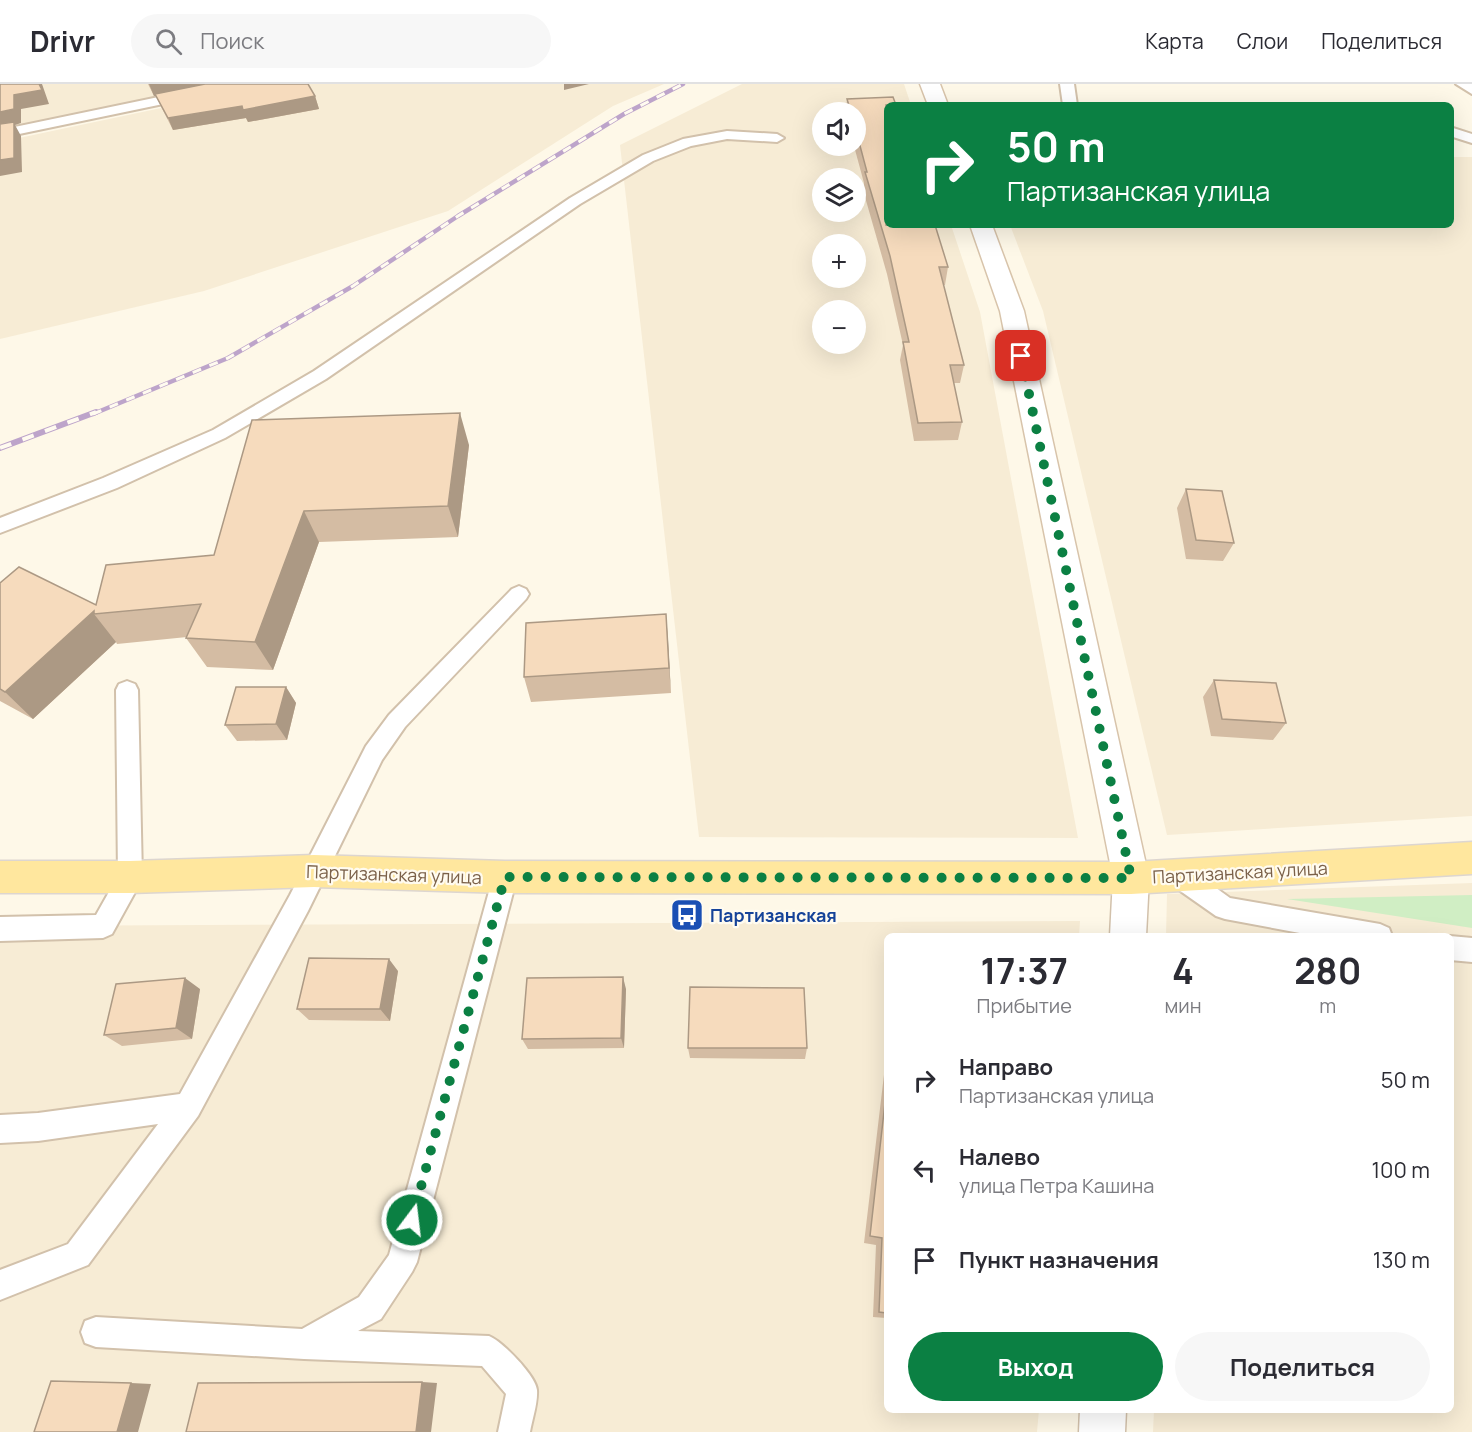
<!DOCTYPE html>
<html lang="ru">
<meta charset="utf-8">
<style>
:root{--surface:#fff;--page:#f7f7f7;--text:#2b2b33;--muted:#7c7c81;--line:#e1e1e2;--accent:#0b8043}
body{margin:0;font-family:Manrope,sans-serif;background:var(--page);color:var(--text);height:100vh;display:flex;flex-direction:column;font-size:22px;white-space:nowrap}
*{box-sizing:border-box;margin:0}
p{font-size:20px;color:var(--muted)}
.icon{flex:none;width:33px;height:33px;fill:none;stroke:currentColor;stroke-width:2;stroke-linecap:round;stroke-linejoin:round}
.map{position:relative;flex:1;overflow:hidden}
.panel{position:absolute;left:884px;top:849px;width:570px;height:480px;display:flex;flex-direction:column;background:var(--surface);border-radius:9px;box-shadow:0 6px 24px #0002}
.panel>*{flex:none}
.guide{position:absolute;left:884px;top:18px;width:570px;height:126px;border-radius:9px;box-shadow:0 6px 24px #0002;background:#0b8043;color:#fff;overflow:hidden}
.fabs{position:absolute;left:812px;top:18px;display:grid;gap:12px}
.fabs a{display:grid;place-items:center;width:54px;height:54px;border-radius:50%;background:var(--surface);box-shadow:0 6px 24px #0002;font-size:30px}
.pin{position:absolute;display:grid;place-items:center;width:51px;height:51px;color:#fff;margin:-26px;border-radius:12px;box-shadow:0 3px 9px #0006}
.me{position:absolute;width:66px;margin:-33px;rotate:15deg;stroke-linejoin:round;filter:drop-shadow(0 0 4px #0008)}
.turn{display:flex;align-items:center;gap:21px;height:126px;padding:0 24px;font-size:27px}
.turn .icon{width:78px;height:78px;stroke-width:2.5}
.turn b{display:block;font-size:42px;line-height:51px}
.eta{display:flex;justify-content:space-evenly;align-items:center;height:102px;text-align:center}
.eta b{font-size:36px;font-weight:700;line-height:42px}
.cta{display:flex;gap:12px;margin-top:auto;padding:12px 24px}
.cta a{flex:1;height:69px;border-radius:36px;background:var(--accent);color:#fff;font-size:24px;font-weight:700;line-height:69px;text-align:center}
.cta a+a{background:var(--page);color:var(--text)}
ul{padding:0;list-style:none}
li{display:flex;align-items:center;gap:18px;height:90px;padding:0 24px}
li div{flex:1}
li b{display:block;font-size:22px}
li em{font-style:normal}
header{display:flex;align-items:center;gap:36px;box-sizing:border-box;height:84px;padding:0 30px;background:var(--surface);border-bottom:2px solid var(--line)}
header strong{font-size:28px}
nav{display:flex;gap:33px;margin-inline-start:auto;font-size:21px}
.search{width:420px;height:54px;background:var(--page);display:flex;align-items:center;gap:15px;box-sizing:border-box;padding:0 21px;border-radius:33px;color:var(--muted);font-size:22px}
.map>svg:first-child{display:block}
.residential{fill:#f7ecd5;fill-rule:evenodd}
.green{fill:#d0eec4}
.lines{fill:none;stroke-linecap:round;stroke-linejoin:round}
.lane-casing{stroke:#d2c1ab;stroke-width:4}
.street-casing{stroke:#d2c1ab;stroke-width:3}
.secondary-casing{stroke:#d8c4ab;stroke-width:3}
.primary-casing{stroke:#ddd6d0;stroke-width:3}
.lane{fill:#fff;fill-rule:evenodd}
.street{fill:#fff;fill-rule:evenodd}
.secondary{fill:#fff;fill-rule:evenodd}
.primary{fill:#ffe79e;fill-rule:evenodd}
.rail-far1-casing{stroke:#bda4ca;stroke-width:4.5}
.rail-casing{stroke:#bda4ca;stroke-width:6}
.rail-far1{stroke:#fffbf0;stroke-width:3;stroke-dasharray:9;stroke-linecap:butt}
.rail{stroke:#fffbf0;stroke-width:4;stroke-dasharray:12;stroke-linecap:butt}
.wall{fill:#d4bca3}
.shaded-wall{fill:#ac9984}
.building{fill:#f6dbbd;stroke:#ac9984;stroke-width:1.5}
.route{stroke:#0b8043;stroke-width:10;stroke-dasharray:0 18}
.labels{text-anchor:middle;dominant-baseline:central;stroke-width:4.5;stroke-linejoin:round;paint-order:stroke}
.street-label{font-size:18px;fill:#7b6149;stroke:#fffbf0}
.transit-label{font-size:18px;font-weight:bold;fill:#164399;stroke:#fffbf0;text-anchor:start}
</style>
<header>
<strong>Drivr</strong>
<div class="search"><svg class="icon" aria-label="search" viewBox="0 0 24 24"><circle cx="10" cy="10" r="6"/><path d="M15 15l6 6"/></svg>Поиск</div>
<nav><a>Карта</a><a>Слои</a><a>Поделиться</a></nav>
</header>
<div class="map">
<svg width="1472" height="1348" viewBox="0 0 1472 1348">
<rect width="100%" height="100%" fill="#fef8e8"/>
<path class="residential" d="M0 0H217L0 45Z
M275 0H664L613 22 448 127 204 207 0 255V58Z
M742 0H904L911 21H886V141H951L980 228 1078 754 699 753 620 61ZM822 28H855V62H822ZM822 94H855V128H822ZM822 160H855V194H822ZM822 226H855V260H822Z
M1451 73H1472V732L1167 751 1043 227 1010 141H1450Z
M1472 799V1348H1153L1154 1326H1450V852H1166L1167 810Z
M1080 837 1079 852H886V1326H1039L1037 1348H0V842Z"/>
<path class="green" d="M1472 811V844L1287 815Z"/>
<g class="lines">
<defs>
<path id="lane" d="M221 0H247L240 4 0 54V46Z
M1060 0H1074L1077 21H1063Z
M1456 0H1472V10Z
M1450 43 1472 50V59L1450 52Z
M727 47 777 50 784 54 777 58 727 55 691 62 653 77 580 120 326 295 225 354 117 404 0 449V434L103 394 213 346 314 287 570 114 643 71 683 55Z
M519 502 526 505 529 510 526 515 405 643 382 676 308 827 198 1032 88 1181 0 1216V1186L68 1160 158 1040 38 1057 0 1059V1031L38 1029 180 1010 290 811 366 662 389 631 512 505Z
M127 597 135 600 138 606 142 793 139 801 112 850 103 854 0 857V833L96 831 118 792 116 606 119 600Z
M1178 780 1187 783 1230 814 1380 840 1389 844 1392 852H1316L1225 835 1216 832 1169 799 1166 791 1169 783Z
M505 782 514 785 517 793 417 1178 412 1188 381 1235 358 1247 489 1252C502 1257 536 1292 537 1306 538 1319 532 1336 530 1348H498L506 1310 482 1282 304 1275 96 1263 85 1259 81 1248 85 1237 96 1233 302 1245 359 1213 389 1171 493 793 496 785Z
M1450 852 1472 854V878L1450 876Z"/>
<path id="street" d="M1131 778 1144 783 1149 794 1146 852H1110L1113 794 1118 783Z
M1080 1326H1126L1125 1348H1079Z"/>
<path id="secondary" d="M920 0H940L948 21H928Z
M970 141H992L1024 227 1149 794 1144 805 1131 810 1118 805 1113 794 1000 227Z"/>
<path id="primary" d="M1472 758V790L1131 810 505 809 314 803 130 809H0V777H130L314 771 505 777 1131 778Z"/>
</defs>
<use href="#lane" class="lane-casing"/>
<use href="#street" class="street-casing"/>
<use href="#secondary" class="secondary-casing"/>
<use href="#primary" class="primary-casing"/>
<use href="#lane" class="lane"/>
<use href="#street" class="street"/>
<use href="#secondary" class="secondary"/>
<use href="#primary" class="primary"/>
<defs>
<path id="rail-far1" d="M93 330 228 274 353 202 458 132 624 30 683 0"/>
<path id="rail" d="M0 364 96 328"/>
</defs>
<use href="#rail-far1" class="rail-far1-casing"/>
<use href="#rail" class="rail-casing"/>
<use href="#rail-far1" class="rail-far1"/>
<use href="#rail" class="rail"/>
</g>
<path class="wall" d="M148 0H308L315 12 319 25 248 38 246 34 173 46 155 11 154 12Z
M847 15 948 183 945 201H943L964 281 960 299H954L962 338 958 356 914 357 900 276 903 261 887 190 863 106 864 99 854 62H855V28H846Z
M252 336 469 361 458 453 319 458 273 586 207 583 186 554 187 553 117 560 116 558 33 635 0 617V499L96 521 214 471Z
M1186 405 1234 459 1223 477 1186 475 1177 424Z
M666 530 671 609 531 618 524 593Z
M1214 596 1286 639 1273 656 1211 652 1203 613Z
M286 603 296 619 287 656 237 657 225 641Z
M398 887 390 937 309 936 297 925Z
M200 905 192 955 122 962 104 951Z
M626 905 624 964 528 965 522 955Z
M688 964H807L805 975 690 974Z
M886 974V1234L873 1233 876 1161 864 1159Z"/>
<path class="shaded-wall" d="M39 0H42L49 20 21 25V39L15 41 21 52 22 88 0 92V28L14 11Z
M149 0H210L154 12Z
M564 0H589L564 6Z
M315 12 319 25 248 38 246 34 173 46 168 34 242 22Z
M460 329 469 361 458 453 448 422Z
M304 427 319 458 273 586 255 558Z
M94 527V530L116 558 33 635 5 608Z
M666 530 668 556 671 609 669 584Z
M286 603 296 619 287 656 276 640Z
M389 875 398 887 390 937 380 925Z
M623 893 626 905 624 964 621 954Z
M185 894 200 905 192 955 176 944Z
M422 1298 437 1299 431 1348H416Z
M131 1299 151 1300 138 1348H117Z"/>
<path class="building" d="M0 0H39L42 6 14 11V25L0 28Z
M205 0H308L315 12 243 26 242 22 168 34 155 10Z
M893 13 896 21H886V141H935L948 183H939L964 281H950L962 338 918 339 903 258H909L890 172 865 88H867L855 43V28H851L847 15Z
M14 38V74L0 76V40Z
M460 329 448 422 304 427 255 558 186 554 201 520 94 530V527L5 608 0 605V499L19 483 96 521 106 481 214 471 252 336Z
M1186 405 1222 407 1234 459 1196 456Z
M666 530 669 584 524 593 526 539Z
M1214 596 1276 599 1286 639 1222 635Z
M236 603H286L276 640 225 641Z
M309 874 389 875 380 925H297Z
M623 893 621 954 522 955 527 894Z
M185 894 176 944 104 951 116 900Z
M690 903 804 904 807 964H688Z
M886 1010V1229L879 1228 882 1154 870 1152Z
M51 1297 131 1299 117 1348H34Z
M422 1298 416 1348H186L198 1299Z"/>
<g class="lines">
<path class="route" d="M412 1136 505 793 1131 794 1021 272"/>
</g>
<defs>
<symbol id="bus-square" viewBox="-11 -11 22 22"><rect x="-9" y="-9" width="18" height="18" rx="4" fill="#1a4fb4" stroke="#fffbf0"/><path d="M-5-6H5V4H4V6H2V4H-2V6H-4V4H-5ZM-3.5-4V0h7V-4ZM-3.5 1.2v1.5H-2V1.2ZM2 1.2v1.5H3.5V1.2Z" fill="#fff"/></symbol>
</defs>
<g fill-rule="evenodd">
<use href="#bus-square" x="668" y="812" width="38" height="38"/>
</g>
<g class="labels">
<g class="street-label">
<text transform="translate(1240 788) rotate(-3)">Партизанская улица</text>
<text transform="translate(394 790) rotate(2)">Партизанская улица</text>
</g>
<g class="transit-label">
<text x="710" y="831">Партизанская</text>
</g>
</g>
</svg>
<div class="fabs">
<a><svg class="icon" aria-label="sound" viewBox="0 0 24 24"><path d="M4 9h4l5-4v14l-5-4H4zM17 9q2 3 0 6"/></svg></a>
<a><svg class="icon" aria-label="layers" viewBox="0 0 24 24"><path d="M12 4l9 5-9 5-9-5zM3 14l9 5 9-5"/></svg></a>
<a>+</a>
<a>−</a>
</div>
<div class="pin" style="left:1021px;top:272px;background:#d93025"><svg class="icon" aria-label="arrive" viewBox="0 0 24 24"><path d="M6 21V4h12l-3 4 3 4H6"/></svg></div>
<svg class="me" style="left:412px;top:1136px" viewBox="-20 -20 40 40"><circle r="17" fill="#0b8043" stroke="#fff" stroke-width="3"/><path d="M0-11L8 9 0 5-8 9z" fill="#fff"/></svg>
<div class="guide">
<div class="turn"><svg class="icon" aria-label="right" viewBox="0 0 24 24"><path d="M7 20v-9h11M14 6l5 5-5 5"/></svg><div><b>50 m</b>Партизанская улица</div></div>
</div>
<section class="panel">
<div class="eta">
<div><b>17:37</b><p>Прибытие</p></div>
<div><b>4</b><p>мин</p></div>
<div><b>280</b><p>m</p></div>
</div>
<ul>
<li><svg class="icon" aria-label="right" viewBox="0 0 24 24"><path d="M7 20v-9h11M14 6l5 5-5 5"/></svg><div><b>Направо</b><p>Партизанская улица</p></div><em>50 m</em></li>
<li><svg class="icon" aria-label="left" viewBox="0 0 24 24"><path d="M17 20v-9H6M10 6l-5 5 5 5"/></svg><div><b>Налево</b><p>улица Петра Кашина</p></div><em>100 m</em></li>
<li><svg class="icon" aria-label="arrive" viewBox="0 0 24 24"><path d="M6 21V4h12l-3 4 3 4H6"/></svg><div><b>Пункт назначения</b></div><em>130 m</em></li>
</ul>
<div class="cta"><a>Выход</a><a>Поделиться</a></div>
</section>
</div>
